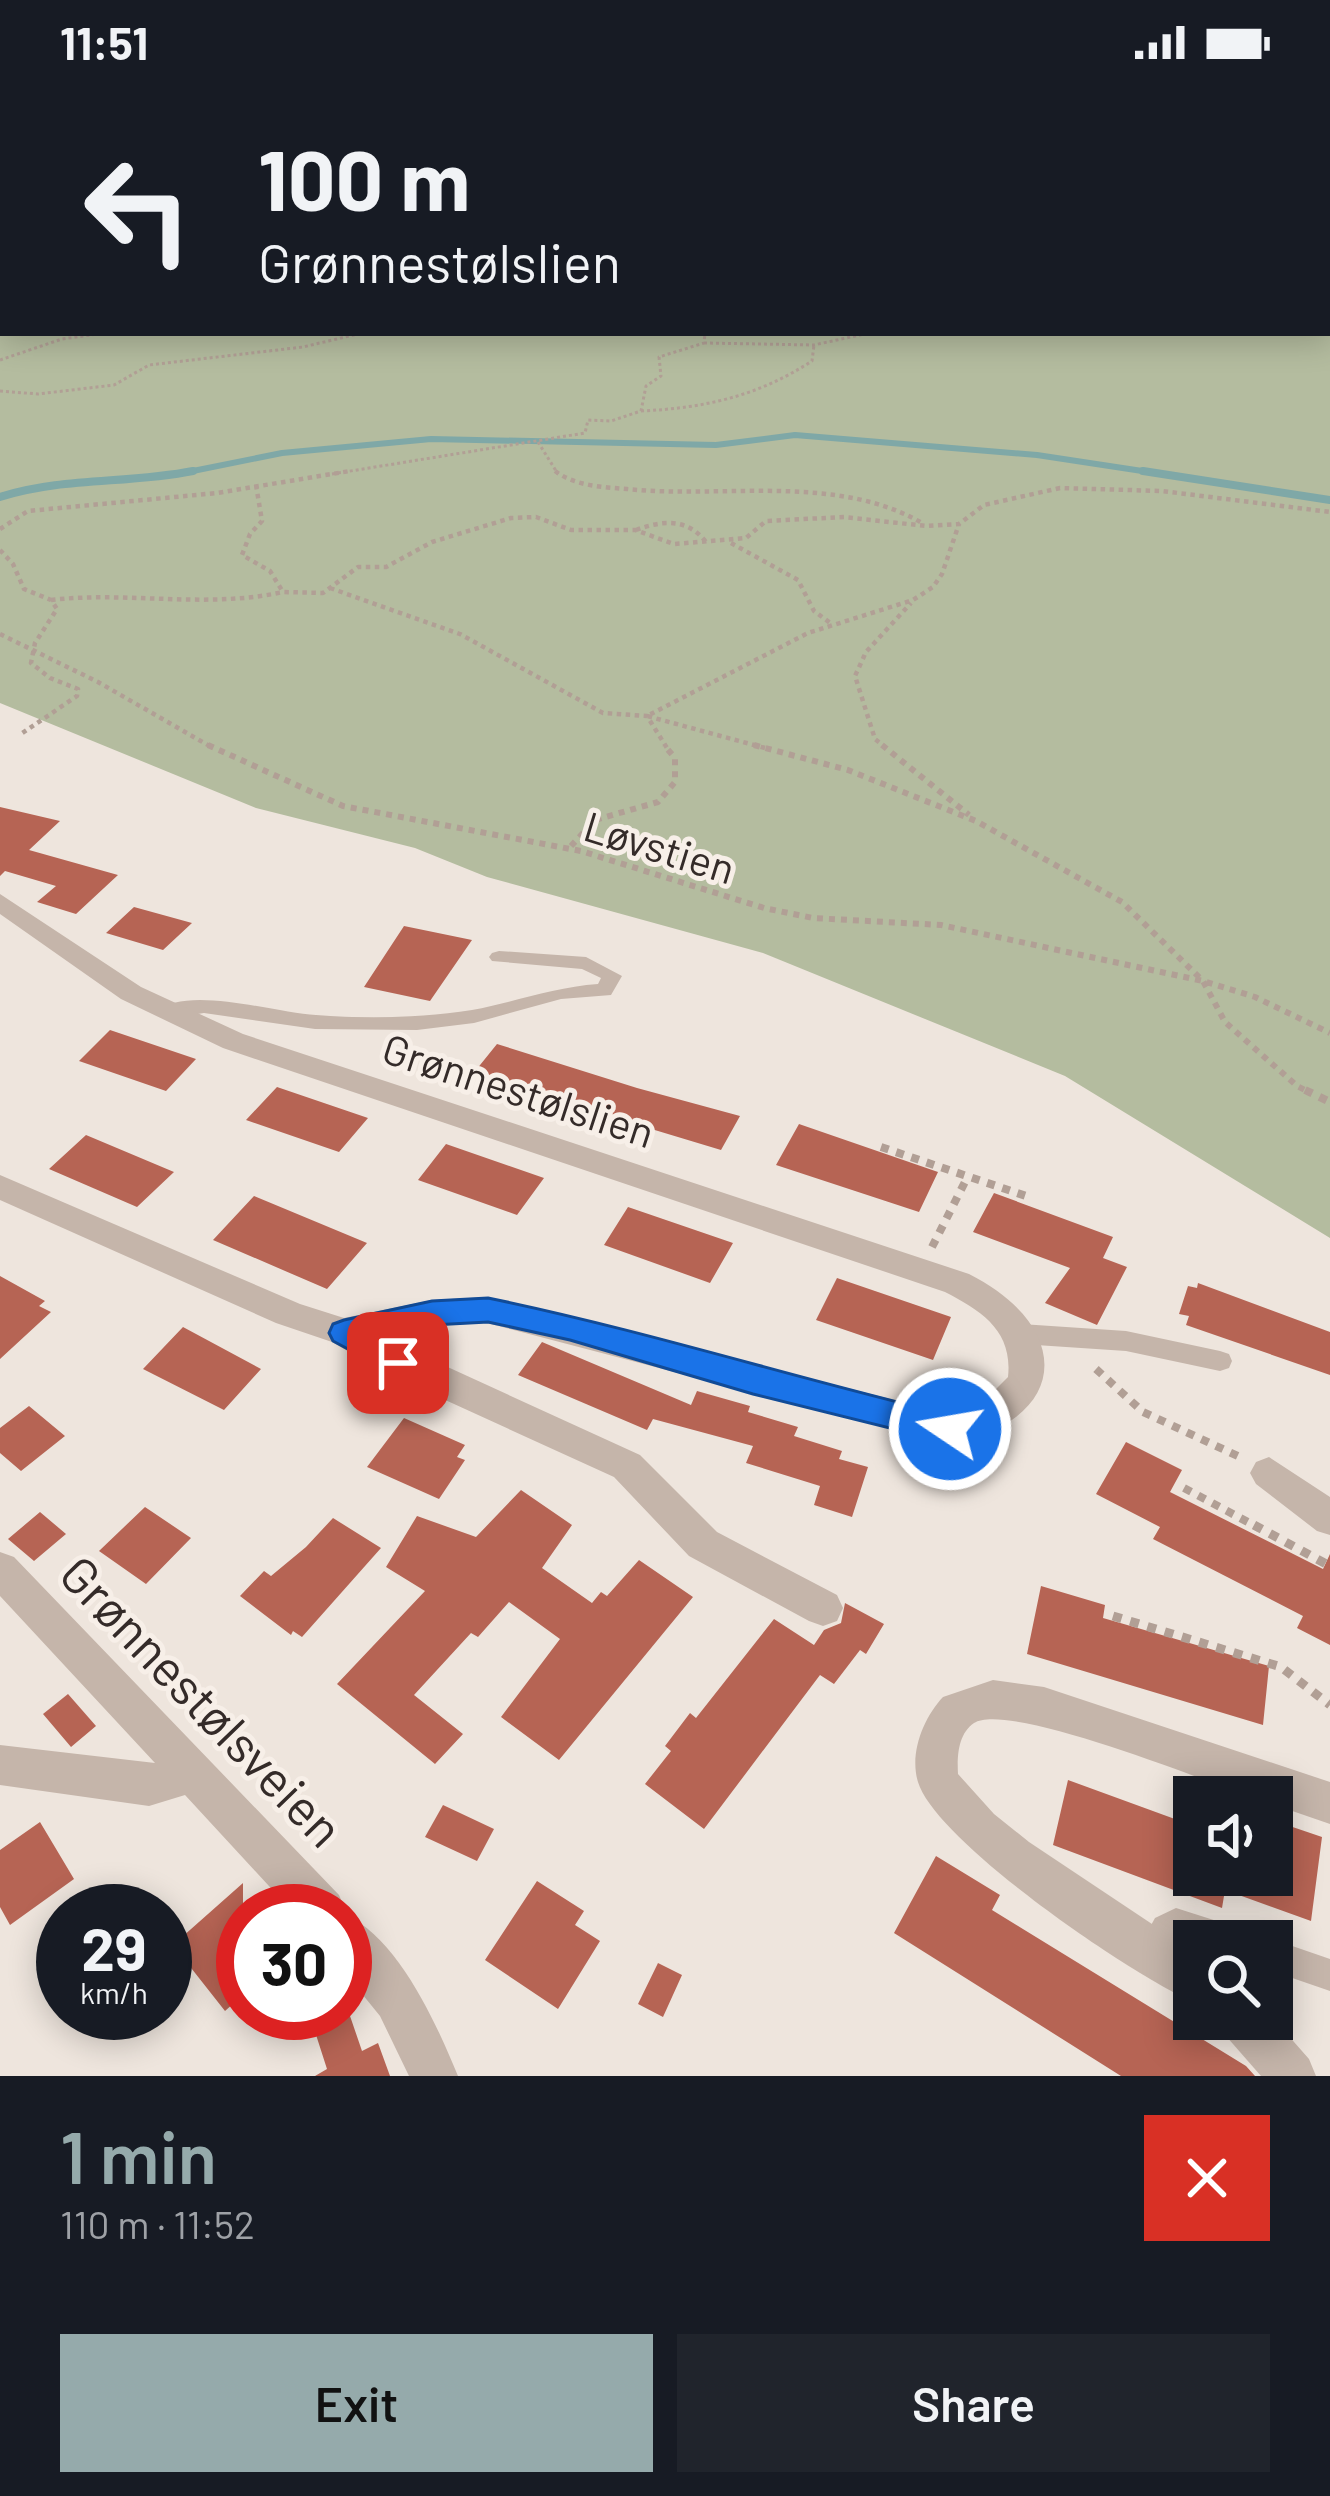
<!DOCTYPE html>
<meta charset="utf-8">
<style>
:root{--surface:#171b24;--page:#20242c;--text:#f1f3f6;--muted:#9ea1a6;--accent:#95aaab}
body{margin:0;font-family:Barlow,sans-serif;background:var(--page);color:var(--text);height:100vh;display:flex;flex-direction:column;font-size:45px;white-space:nowrap}
*{box-sizing:border-box;margin:0}
p{font-size:39px;color:var(--muted)}
.icon{flex:none;width:66px;height:66px;fill:none;stroke:currentColor;stroke-width:2;stroke-linecap:round;stroke-linejoin:round}
.map{position:relative;height:1992px;overflow:hidden}
.sheet{display:flex;flex-direction:column;background:var(--surface);flex:1}
.sheet>*{flex:none}
.guide{position:absolute;left:0px;top:0px;width:1332px;height:252px;box-shadow:0 6px 30px #0003;background:#171b24;color:var(--text);overflow:hidden}
.fabs{position:absolute;left:1173px;top:1692px;display:grid;gap:24px}
.fabs a{display:grid;place-items:center;width:120px;height:120px;border-radius:0px;background:var(--surface);box-shadow:0 6px 30px #0003;font-size:60px}
.speed{position:absolute;left:36px;top:1800px;display:flex;gap:24px;font-size:60px;font-weight:700;text-align:center}
.speed>*{display:grid;place-content:center;width:156px;height:156px;border-radius:50%;background:var(--surface);box-shadow:0 6px 30px #0003;line-height:1}
.speed small{font-size:30px;font-weight:400}
.speed .limit{border:18px solid #d22;background:#fff;color:#111}
.pin{position:absolute;display:grid;place-items:center;width:102px;height:102px;color:#fff;margin:-51px;border-radius:24px;box-shadow:0 6px 18px #0006}
.me{position:absolute;width:132px;margin:-66px;rotate:282deg;stroke-linejoin:round;filter:drop-shadow(0 0 9px #0008)}
.turn{display:flex;align-items:center;gap:42px;height:252px;padding:0 60px;font-size:54px}
.turn .icon{width:156px;height:156px;stroke-width:2.5}
.turn b{display:block;font-size:84px;line-height:102px}
.round{display:grid;place-items:center;flex:none;width:126px;height:126px;border-radius:0px;background:var(--page)}
.summary{display:flex;align-items:center;justify-content:space-between;height:204px;padding:0 60px}
h1{font-size:72px;font-weight:600;line-height:90px;color:var(--accent)}
.button{display:flex;gap:24px;margin-top:auto;padding:24px 60px}
.button a{flex:1;height:138px;border-radius:0px;background:var(--accent);color:#111;font-size:48px;font-weight:600;line-height:138px;text-align:center}
.button a+a{background:var(--page);color:var(--text)}
.status{display:flex;justify-content:space-between;align-items:center;height:84px;padding:0 60px;background:var(--surface);direction:ltr}
.status svg{height:33px;fill:currentColor}
.map>svg:first-child{display:block}
.green{fill:#b4bc9f;fill-rule:evenodd}
.lines{fill:none;stroke-linecap:round;stroke-linejoin:round}
.stream-far1{stroke:#7fa8a7;stroke-width:6}
.stream{stroke:#7fa8a7;stroke-width:8}
.building{fill:#b66454}
.path-far4{stroke:#b19f95;stroke-width:3;stroke-dasharray:3 3;stroke-linecap:butt}
.path-far3{stroke:#b19f95;stroke-width:4.5;stroke-dasharray:4.5 4.5;stroke-linecap:butt}
.path-far2{stroke:#b19f95;stroke-width:6;stroke-dasharray:6 6;stroke-linecap:butt}
.path-far1{stroke:#b19f95;stroke-width:8;stroke-dasharray:8 8;stroke-linecap:butt}
.path{stroke:#b19f95;stroke-width:9;stroke-dasharray:9 9;stroke-linecap:butt}
.lane{fill:#c5b5aa;fill-rule:evenodd}
.street{fill:#c5b5aa;fill-rule:evenodd}
.route{fill:#1a73e8;stroke:#114b97;stroke-width:3}
.labels{text-anchor:middle;dominant-baseline:central;stroke-width:10;stroke-linejoin:round;paint-order:stroke}
.street-label{font-size:42px;fill:#342b29;stroke:#f7efe8}
.near-street-label{font-size:51px;fill:#342b29;stroke:#f7efe8}
</style>
<div class="status"><b>11:51</b><svg viewBox="0 0 49 12"><path d="M0 12V9h3v3zM5 12V6h3v6zM10 12V3h3v9zM15 12V0h3v12zM26 1h20v11H26zM47 4h2v5h-2z"/></svg></div>
<div class="map">
<svg width="1330" height="1992" viewBox="0 0 1330 1992">
<rect width="100%" height="100%" fill="#eee5dd"/>
<path class="green" d="M0 0H1330V1154L1065 992 763 869 487 793 415 764 256 724 0 619ZM3 3H1329V249H3Z"/>
<g class="lines">
<path class="stream-far1" d="M178 390 282 369 431 355 716 361 795 351 1037 371 1162 390"/>
<path class="stream" d="M1143 387 1330 416
M0 413C63 393 128 400 193 387"/>
</g>
<path class="building" d="M0 723 60 737 29 766 118 791 76 830 37 818 56 802 5 787 0 792Z
M134 823 192 839 163 866 106 849Z
M404 842 472 856 430 917 364 903Z
M110 946 196 975 166 1007 79 977Z
M497 960 637 1004 740 1032 721 1066 472 991Z
M277 1003 368 1034 339 1068 246 1036Z
M799 1040 938 1088 919 1128 776 1081Z
M86 1051 174 1088 137 1123 49 1085Z
M446 1060 544 1094 517 1131 418 1096Z
M994 1109 1113 1153 1103 1174 1127 1183 1097 1241 1045 1219 1070 1184 973 1148Z
M254 1112 367 1159 327 1205 213 1156Z
M628 1123 733 1159 710 1199 604 1161Z
M0 1192 45 1217 39 1222 51 1228 0 1275Z
M837 1194 951 1233 933 1276 816 1236Z
M1198 1199 1330 1248V1291L1186 1241 1189 1232 1179 1230 1188 1202 1197 1204Z
M183 1243 261 1285 224 1326 143 1285Z
M542 1258 691 1321 697 1307 750 1322 748 1328 798 1343 794 1352 842 1367 839 1375 868 1383 852 1433 814 1421 820 1402 746 1379 753 1362 653 1335 647 1346 518 1291Z
M29 1322 65 1352 21 1387 0 1369V1344Z
M404 1334 465 1361 457 1373 465 1376 439 1415 367 1383Z
M1126 1358 1182 1386 1170 1408 1323 1485 1330 1470V1561L1297 1544 1303 1532 1153 1455 1160 1443 1096 1410Z
M521 1406 572 1441 542 1484 592 1519 601 1508 607 1512 639 1476 693 1513 559 1676 501 1633 560 1555 509 1518 478 1553 471 1549 414 1611 463 1650 435 1680 337 1600 425 1507 386 1483 417 1432 476 1453Z
M145 1423 191 1454 146 1500 99 1467Z
M40 1428 66 1450 34 1477 8 1455Z
M333 1434 381 1464 302 1553 293 1547 291 1551 240 1512 264 1487 271 1492 306 1463Z
M1041 1502 1105 1521 1103 1534 1269 1582 1263 1641 1027 1570Z
M845 1519 884 1540 866 1570 860 1566 834 1600 820 1591 704 1745 645 1700 671 1667 665 1662 690 1629 696 1634 774 1535 814 1561 824 1546 841 1539Z
M68 1610 96 1642 71 1663 43 1630Z
M1068 1696 1194 1742V1791H1272V1736L1322 1753 1311 1837 1225 1806 1222 1824 1053 1761Z
M443 1721 494 1745 477 1777 425 1753Z
M40 1738 74 1795 10 1841 0 1823V1766Z
M936 1772 1000 1811 992 1826 1246 1982 1255 1992H1121L894 1849Z
M537 1797 584 1827 575 1841 600 1857 558 1925 485 1876Z
M243 1799V1911L225 1927 173 1861Z
M658 1879 682 1891 663 1933 638 1920Z
M309 1929H349L362 1967 378 1959 390 1992H315L327 1985Z"/>
<g class="lines">
<path class="path-far4" d="M304 0 346 3
M1069 0 1080 3
M704 259 814 261 869 249
M0 276 62 255 105 249
M0 307 38 310 114 301 149 281 303 263 362 249
M641 327C705 324 758 312 812 277L814 261
M538 358 558 390
M332 390 585 349 588 336 611 337 641 327 646 302 661 292 659 273 704 259 705 249"/>
<path class="path-far3" d="M555 387C575 402 602 403 627 405 723 415 835 389 922 439
M256 401 262 437 250 450 242 471 270 487 283 508 323 509 358 483H386L432 458 511 434 536 433 571 446H635L674 460 746 454 766 437 844 433 926 442 959 440 984 421 1060 404 1162 407 1330 428
M0 445 28 427 217 409 350 387
M636 446C663 436 687 434 706 458
M731 459 798 496 814 527 833 541
M0 466 13 480 24 505 51 516 57 525 35 559 31 579 50 594 78 605 77 612 21 650
M330 504 460 550 603 629 647 632 667 664
M51 516C129 507 206 525 283 508
M0 550 98 598 213 664
M765 664 647 632 808 549 913 516 933 503 942 490 959 440
M886 664 875 655 855 592 866 568 911 519"/>
<path class="path-far2" d="M208 661 343 722 581 767 764 824 813 834 941 841 1203 897 1255 913 1330 949
M754 661 848 686 976 737 1122 818 1203 897 1225 938 1297 1002 1311 1009
M882 661 969 731
M571 762 595 736 658 718 675 698V674L664 661"/>
<path class="path-far1" d="M1305 1006 1330 1018
M881 1063 1029 1113
M932 1163 968 1092
M1096 1285 1143 1328 1240 1373
M1184 1404 1259 1444"/>
<path class="path" d="M1254 1441 1330 1482
M1113 1532 1281 1583 1330 1621"/>
<path class="lane" d="M499 867 586 873 622 892 611 911 561 915 474 939 417 946 315 945 204 929 165 935 155 928C187 900 275 929 316 931 367 935 421 934 472 926 515 918 554 903 598 900L601 894 582 885 492 877 489 873 492 869Z
M1021 1240 1126 1247 1220 1267 1229 1270 1232 1277 1229 1284 1220 1287 1126 1267 1021 1260 1012 1257 1009 1250 1012 1243Z
M1176 1824 1245 1846 1250 1857H1194V1861L1177 1856 1165 1876 1154 1881 1143 1876 1138 1865 1155 1834Z
M1272 1855 1330 1875V1907L1272 1887V1857H1267Z"/>
<path class="street" d="M0 810 141 903 243 950 969 1190C1074 1243 1071 1336 950 1360L487 1239 432 1242 382 1253 640 1371 717 1448 837 1511 843 1524 837 1537 823 1542 809 1537 689 1472 614 1393 386 1289 332 1258 276 1239 0 1116V1091L300 1220 344 1234 432 1216 487 1213 950 1330 978 1323 1008 1293C1013 1247 982 1227 945 1208L223 964 121 915 0 830Z
M1269 1373 1330 1413V1451L1317 1447 1256 1400 1250 1389 1256 1378Z
M0 1468 14 1473 339 1811 346 1827 345 1828 292 1827 185 1711 149 1722 0 1701V1661L155 1679 0 1512Z
M993 1596 1044 1603 1330 1698V1740L1272 1720V1713H1251C1206 1697 1008 1617 974 1639 958 1650 957 1672 958 1690L994 1730 1029 1758 1194 1868V1918C1134 1893 936 1758 918 1698 909 1669 924 1633 943 1613Z
M345 1831C398 1853 437 1941 458 1992H409L380 1932 345 1889Z
M1272 1933 1309 1975 1316 1992H1261L1226 1952 1219 1935Z"/>
</g>
<path class="route" d="M488 1214C643 1246 795 1294 950 1331L961 1335 966 1345 961 1355 950 1359 753 1310 570 1256 488 1238 432 1241 379 1253 409 1270 414 1279 409 1288 398 1292 333 1257 329 1249 333 1240 344 1236 432 1217Z"/>
<g class="labels">
<g class="street-label">
<text transform="translate(660 762) rotate(17)">Løvstien</text>
<text transform="translate(519 1005) rotate(18)">Grønnestølslien</text>
</g>
<g class="near-street-label">
<text transform="translate(203 1616) rotate(46)">Grønnestølsveien</text>
</g>
</g>
</svg>
<div class="fabs">
<a><svg class="icon" aria-label="sound" viewBox="0 0 24 24"><path d="M4 9h4l5-4v14l-5-4H4zM17 9q2 3 0 6"/></svg></a>
<a><svg class="icon" aria-label="search" viewBox="0 0 24 24"><circle cx="10" cy="10" r="6"/><path d="M15 15l6 6"/></svg></a>
</div>
<div class="speed"><div>29<small>km/h</small></div><div class="limit">30</div></div>
<div class="pin" style="left:398px;top:1279px;background:#d93025"><svg class="icon" aria-label="arrive" viewBox="0 0 24 24"><path d="M6 21V4h12l-3 4 3 4H6"/></svg></div>
<svg class="me" style="left:950px;top:1345px" viewBox="-20 -20 40 40"><circle r="17" fill="#1a73e8" stroke="#fff" stroke-width="3"/><path d="M0-11L8 9 0 5-8 9z" fill="#fff"/></svg>
<div class="guide">
<div class="turn"><svg class="icon" aria-label="left" viewBox="0 0 24 24"><path d="M17 20v-9H6M10 6l-5 5 5 5"/></svg><div><b>100 m</b>Grønnestølslien</div></div>
</div>
</div>
<section class="sheet">
<div class="summary"><div><h1>1 min</h1><p>110 m · 11:52</p></div><a class="round" style="background:#d93025;color:#fff"><svg class="icon" aria-label="close" viewBox="0 0 24 24"><path d="M6 6l12 12M18 6L6 18"/></svg></a></div>
<div class="button"><a>Exit</a><a>Share</a></div>
</section>
